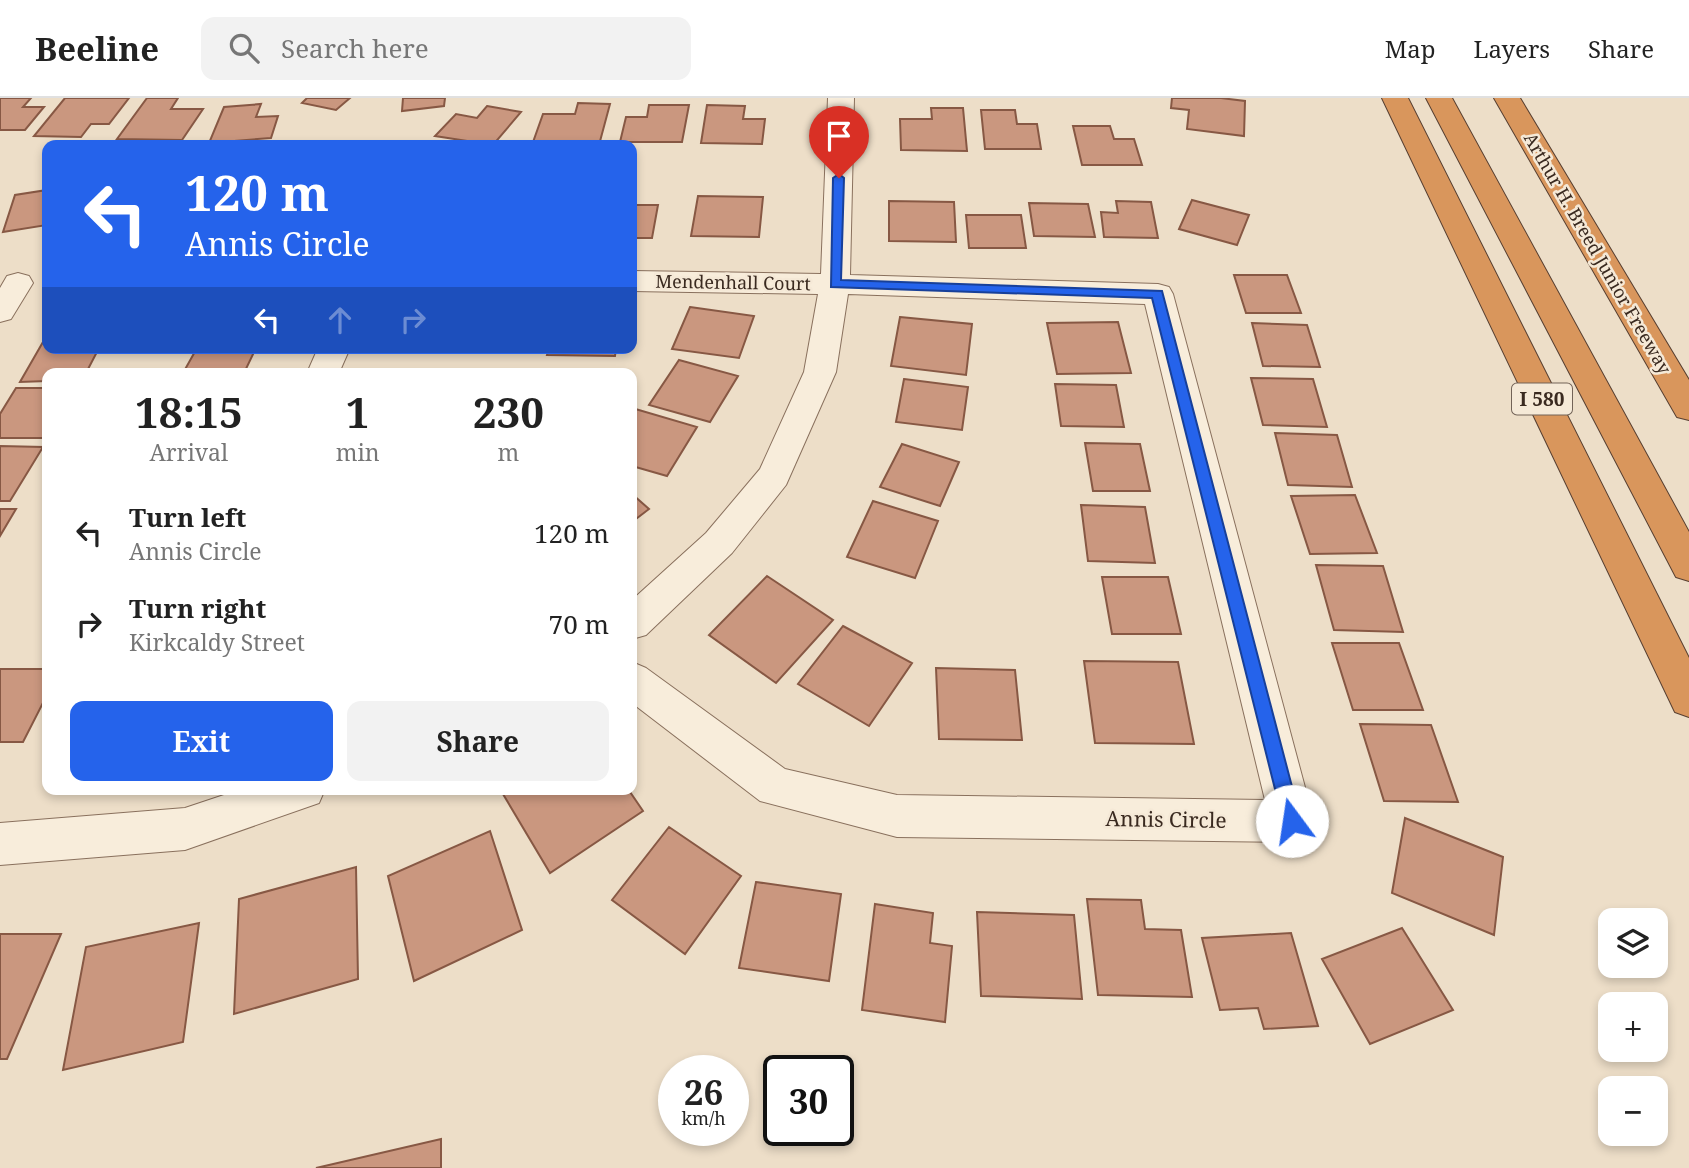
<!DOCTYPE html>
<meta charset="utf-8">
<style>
:root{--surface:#fff;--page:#f2f2f2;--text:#222;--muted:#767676;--line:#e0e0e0;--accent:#2563eb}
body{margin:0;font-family:"Noto Serif",serif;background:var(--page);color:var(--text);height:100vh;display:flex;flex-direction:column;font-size:26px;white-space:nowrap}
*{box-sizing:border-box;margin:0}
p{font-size:23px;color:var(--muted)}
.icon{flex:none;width:38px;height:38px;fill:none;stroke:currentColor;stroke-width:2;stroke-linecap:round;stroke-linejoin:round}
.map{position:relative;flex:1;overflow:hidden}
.details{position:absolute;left:42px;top:270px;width:595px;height:427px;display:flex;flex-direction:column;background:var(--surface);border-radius:14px;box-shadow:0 4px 10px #0003}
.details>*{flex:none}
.banner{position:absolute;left:42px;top:42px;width:595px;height:214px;border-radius:14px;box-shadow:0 4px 10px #0003;background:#2563eb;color:#fff;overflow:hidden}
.fabs{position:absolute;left:1598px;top:810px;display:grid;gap:14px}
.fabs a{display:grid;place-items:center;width:70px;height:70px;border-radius:14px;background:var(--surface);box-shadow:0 4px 10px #0003;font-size:35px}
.speed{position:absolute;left:658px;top:957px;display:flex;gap:14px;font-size:35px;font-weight:700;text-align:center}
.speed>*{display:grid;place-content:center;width:91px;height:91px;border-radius:50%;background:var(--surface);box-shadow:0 4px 10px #0003;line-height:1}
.speed small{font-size:18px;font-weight:400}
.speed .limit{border:4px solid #111;border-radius:10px;background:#fff;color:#111}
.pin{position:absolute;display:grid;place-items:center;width:60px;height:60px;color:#fff;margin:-72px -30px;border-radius:50% 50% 50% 0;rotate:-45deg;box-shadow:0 0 7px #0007}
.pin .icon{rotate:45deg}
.me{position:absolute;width:77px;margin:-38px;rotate:346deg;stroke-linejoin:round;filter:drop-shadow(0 0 5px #0008)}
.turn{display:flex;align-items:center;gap:24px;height:147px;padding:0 28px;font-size:32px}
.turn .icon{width:91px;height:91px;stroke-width:2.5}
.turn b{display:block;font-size:49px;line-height:60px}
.lanes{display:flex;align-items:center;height:66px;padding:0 28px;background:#0003;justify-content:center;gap:35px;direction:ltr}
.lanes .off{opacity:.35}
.eta{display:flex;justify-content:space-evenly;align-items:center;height:119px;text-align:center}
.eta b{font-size:42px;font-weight:700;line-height:49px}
.cta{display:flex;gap:14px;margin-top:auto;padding:14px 28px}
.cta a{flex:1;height:80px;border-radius:14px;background:var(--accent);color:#fff;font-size:28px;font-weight:700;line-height:80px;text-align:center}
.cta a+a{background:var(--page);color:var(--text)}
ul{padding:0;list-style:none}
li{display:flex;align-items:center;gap:21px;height:91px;padding:0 28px}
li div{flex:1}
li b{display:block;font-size:26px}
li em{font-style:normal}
header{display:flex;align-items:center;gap:42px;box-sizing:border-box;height:98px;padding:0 35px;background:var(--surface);border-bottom:2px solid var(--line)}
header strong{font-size:33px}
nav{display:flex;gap:38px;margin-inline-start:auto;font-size:24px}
.search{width:490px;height:63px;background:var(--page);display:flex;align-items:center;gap:18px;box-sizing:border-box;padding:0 24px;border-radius:14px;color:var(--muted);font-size:26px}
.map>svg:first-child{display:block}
.building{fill:#ca977f;stroke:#875844;stroke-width:2}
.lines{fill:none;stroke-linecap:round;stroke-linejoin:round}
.minor-casing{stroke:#89705d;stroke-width:2}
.highway-casing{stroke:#573f31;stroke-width:2}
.minor{fill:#f8eddb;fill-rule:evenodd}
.highway{fill:#d9965c;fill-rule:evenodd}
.route{fill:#2563eb;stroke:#184099;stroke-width:2}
.labels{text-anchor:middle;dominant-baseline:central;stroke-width:5;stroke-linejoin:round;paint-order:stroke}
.far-street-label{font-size:18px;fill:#3a2a20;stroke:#f5e9d7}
.shield{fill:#f5e9d7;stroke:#726357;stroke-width:2}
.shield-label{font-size:19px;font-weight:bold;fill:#3a2a20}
.street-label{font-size:21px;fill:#3a2a20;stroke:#f5e9d7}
</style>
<header>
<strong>Beeline</strong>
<div class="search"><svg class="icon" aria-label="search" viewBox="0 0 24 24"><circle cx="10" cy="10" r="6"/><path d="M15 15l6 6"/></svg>Search here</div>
<nav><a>Map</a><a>Layers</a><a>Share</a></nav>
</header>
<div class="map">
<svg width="1689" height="1070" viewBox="0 0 1689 1070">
<rect width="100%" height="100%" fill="#eddec8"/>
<path class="building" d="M0 0H31L23 9H44L25 32H0Z
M65 0H129L109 26H91L81 39 34 38Z
M147 0H178L171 11H203L182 42 117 41Z
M307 0H350L336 12 302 5Z
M403 0H445L444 8 402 13Z
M1172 0H1221L1245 3 1244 38 1187 31 1189 12 1171 10Z
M578 5 610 6 599 47H532L543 16H575Z
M261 6 256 19 278 18 271 40 209 45 224 9Z
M649 7H689L682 44H620L626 19H647Z
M707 7 745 8 743 21H765L762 46 701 45Z
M487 8 521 14 493 47 435 38 456 16 477 20Z
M931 10H963L967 53 901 52 900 21H932Z
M981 12H1015L1017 26H1037L1041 51H985Z
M1073 28H1110L1114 41H1134L1142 67H1082Z
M47 92V127L3 134 15 97Z
M698 98 763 99 759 139 691 138Z
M1192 102 1249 117 1237 147 1179 131Z
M889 103 954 104 956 144 889 143Z
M1116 103 1151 104 1158 140 1104 139 1101 114 1118 115Z
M1029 105 1088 106 1095 139 1034 138Z
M632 107H658L652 140H632Z
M966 117H1021L1026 150H969Z
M1234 177H1287L1301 215H1246Z
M690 209 754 218 739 260 672 251Z
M900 219 972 226 966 277 891 268Z
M1118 224 1131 275 1057 276 1047 225Z
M1252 225 1307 227 1320 269 1263 268Z
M47 237V250H99L86 275H47V283L20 284Z
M197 250H256L244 275H183Z
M393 250H456L455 255H391Z
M549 250H616L615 258 547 257Z
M679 262 738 278 710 324 649 307Z
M1251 280 1313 281 1327 329 1263 327Z
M904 281 968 289 962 332 896 324Z
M1055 286 1116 287 1124 329 1061 328Z
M16 290H47L46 340H0V316Z
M632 310 697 329 667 378 632 368Z
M1275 335 1337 337 1352 389 1288 387Z
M1085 345 1140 346 1150 393H1093Z
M902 346 959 364 940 408 880 389Z
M0 348 43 349 10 403H0Z
M632 396 649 411 632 424Z
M1355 397 1377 455 1310 456 1291 398Z
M873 403 938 423 915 480 847 459Z
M1081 407 1145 409 1155 465 1088 463Z
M0 411H16L0 438Z
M1316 467 1383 468 1403 534 1334 532Z
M767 478 833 522 776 585 709 537Z
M1102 479H1168L1181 536H1112Z
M843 528 912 565 869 628 798 586Z
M1332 545H1399L1423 612H1353Z
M1084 563 1178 564 1194 646 1095 645Z
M936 570 1015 572 1022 642 939 641Z
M0 571H47V597L23 644H0Z
M1360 626 1431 627 1458 704 1384 703Z
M500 691H628L643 713 550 775Z
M1405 720 1503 759 1494 837 1392 795Z
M669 729 741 778 685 856 612 802Z
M490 733 522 832 414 883 388 778Z
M356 769 358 881 234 916 239 801Z
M756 784 841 796 829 883 739 870Z
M1087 801 1141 802 1145 831 1181 832 1192 899 1098 897Z
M875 806 933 815 930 845 952 848 945 924 862 912Z
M977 814 1074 817 1082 901 981 898Z
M199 825 183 944 63 972 86 849Z
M1402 830 1453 912 1370 946 1322 861Z
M1291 835 1318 928 1264 931 1258 910 1220 912 1202 840Z
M0 836H61L7 961H0Z
M441 1041V1070H316Z"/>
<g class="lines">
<defs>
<path id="minor" d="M828 0H854L850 177 1158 186 1169 189 1173 196 1314 723 1307 738 1292 744 897 739 760 703 632 605V564L646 570 785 671 897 697 1265 702 1145 206 848 196 836 274 786 387 732 455 646 537 632 541V502L706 435 760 371 804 274 818 196 632 193V173L821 176Z
M18 175 29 178 33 185 11 221 0 224V190L7 178Z
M318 250H350L339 275H307Z
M242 691H325L319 705 185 752 0 767V725L185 710Z"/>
<path id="highway" d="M1382 0H1408L1689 560V619L1675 614Z
M1426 0H1452L1689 434V483L1676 479Z
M1494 0H1520L1689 282V322L1677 319Z"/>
</defs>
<use href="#minor" class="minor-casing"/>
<use href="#highway" class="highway-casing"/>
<use href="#minor" class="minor"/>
<use href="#highway" class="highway"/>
</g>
<path class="route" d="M839 76 844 80 841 182 1162 193 1301 723 1299 729 1292 732 1286 729 1283 723 1152 200 831 189 833 80Z"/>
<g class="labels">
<g class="far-street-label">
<text transform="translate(1598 155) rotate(60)">Arthur H. Breed Junior Freeway</text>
<text transform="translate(733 184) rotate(1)">Mendenhall Court</text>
</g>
<rect class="shield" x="1512" y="285.5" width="60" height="31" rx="5"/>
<g class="shield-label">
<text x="1542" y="301">I 580</text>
</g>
<g class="street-label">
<text transform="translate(1166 721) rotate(1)">Annis Circle</text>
</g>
</g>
</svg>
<div class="fabs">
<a><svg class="icon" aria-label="layers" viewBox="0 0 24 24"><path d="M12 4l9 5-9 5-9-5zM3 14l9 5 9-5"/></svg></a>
<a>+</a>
<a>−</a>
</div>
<div class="speed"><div>26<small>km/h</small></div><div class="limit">30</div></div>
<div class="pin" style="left:839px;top:80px;background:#d93025"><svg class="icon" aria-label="arrive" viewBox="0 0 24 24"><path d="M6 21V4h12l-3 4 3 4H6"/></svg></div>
<svg class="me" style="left:1292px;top:723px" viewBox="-20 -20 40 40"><circle r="19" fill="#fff"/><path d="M0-13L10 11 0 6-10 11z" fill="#2563eb"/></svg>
<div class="banner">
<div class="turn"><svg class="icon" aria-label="left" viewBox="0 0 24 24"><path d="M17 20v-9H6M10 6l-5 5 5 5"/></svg><div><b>120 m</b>Annis Circle</div></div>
<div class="lanes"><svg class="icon" aria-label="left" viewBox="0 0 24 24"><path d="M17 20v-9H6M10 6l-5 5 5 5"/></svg><svg class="icon off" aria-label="ahead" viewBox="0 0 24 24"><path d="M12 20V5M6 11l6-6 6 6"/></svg><svg class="icon off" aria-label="right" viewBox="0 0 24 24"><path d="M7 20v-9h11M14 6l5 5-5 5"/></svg></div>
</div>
<section class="details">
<div class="eta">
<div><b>18:15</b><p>Arrival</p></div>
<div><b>1</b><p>min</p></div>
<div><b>230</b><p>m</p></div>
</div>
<ul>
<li><svg class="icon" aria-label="left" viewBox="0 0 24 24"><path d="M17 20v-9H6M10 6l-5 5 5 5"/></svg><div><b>Turn left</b><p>Annis Circle</p></div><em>120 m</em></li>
<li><svg class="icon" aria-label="right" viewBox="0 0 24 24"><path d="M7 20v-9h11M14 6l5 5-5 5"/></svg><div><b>Turn right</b><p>Kirkcaldy Street</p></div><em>70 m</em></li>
</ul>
<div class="cta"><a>Exit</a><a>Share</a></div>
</section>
</div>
